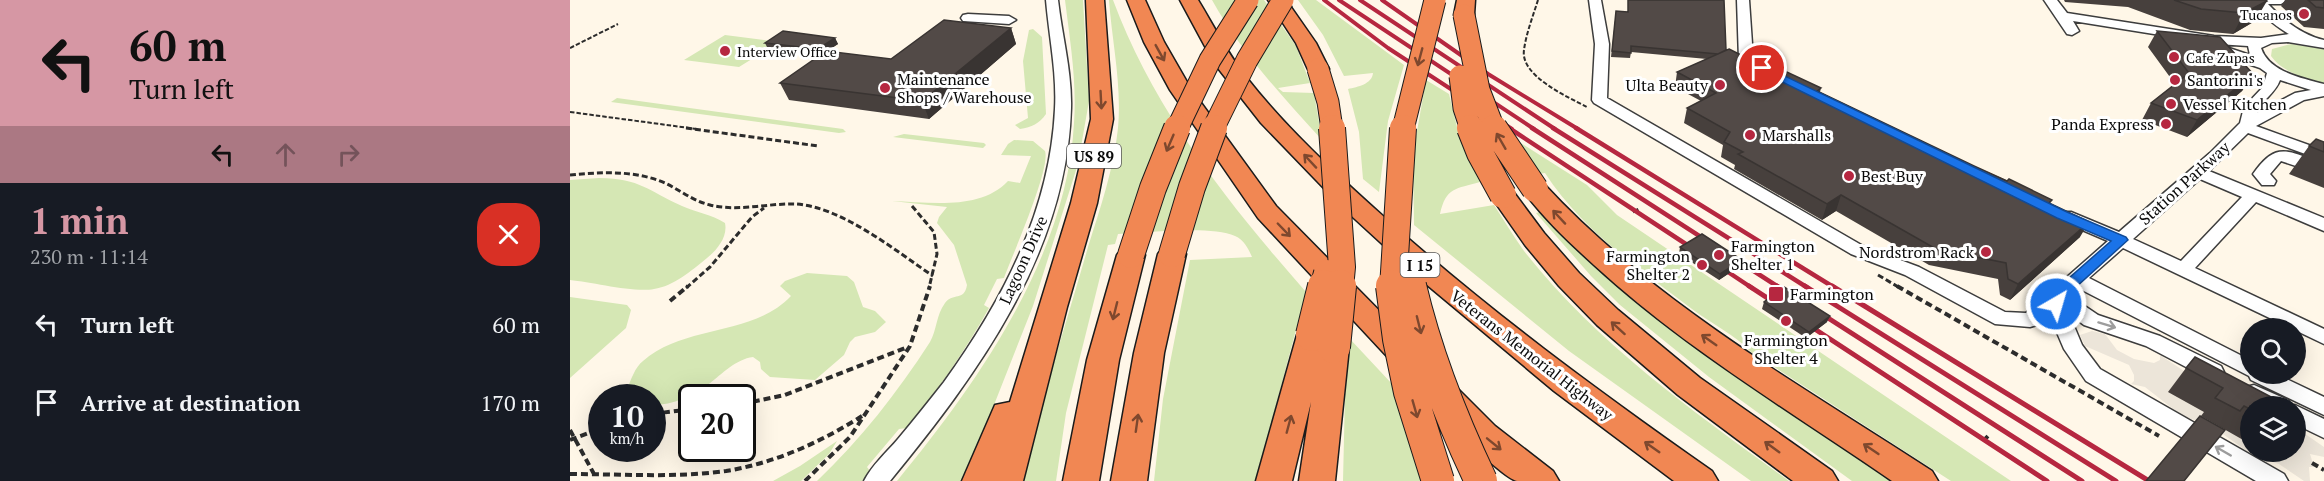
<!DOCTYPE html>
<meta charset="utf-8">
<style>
:root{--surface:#171b24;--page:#20242c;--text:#f1f3f6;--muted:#9ea1a6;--accent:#d697a4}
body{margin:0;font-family:"PT Serif",serif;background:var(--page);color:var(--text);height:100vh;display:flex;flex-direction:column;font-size:22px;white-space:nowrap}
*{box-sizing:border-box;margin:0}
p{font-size:20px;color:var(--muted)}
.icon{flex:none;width:33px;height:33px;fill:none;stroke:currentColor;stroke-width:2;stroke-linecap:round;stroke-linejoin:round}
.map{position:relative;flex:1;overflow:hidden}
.side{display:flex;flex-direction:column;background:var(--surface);width:570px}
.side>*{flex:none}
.banner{background:#d697a4;color:#111;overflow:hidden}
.tools{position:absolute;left:1670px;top:318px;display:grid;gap:12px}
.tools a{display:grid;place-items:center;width:66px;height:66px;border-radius:50%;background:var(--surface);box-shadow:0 6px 24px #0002;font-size:30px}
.speed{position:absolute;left:18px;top:384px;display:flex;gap:12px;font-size:30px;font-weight:700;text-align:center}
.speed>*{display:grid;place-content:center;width:78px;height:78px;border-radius:50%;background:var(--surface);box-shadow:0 6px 24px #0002;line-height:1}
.speed small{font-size:15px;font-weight:400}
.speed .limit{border:3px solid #111;border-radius:9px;background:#fff;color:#111}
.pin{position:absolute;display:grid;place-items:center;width:51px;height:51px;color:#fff;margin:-26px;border:3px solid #fff;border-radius:50%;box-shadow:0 2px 6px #0007}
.me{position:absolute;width:66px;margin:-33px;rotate:38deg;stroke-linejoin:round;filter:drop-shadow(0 0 4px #0008)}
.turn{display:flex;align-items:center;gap:21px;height:126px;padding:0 30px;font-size:27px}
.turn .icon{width:78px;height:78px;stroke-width:2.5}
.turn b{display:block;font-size:42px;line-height:51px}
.lanes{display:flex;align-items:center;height:57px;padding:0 30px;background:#0003;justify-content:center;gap:30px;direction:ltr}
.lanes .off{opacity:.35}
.round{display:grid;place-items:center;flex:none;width:63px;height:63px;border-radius:24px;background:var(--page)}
.summary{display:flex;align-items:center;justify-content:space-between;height:102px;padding:0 30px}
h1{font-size:36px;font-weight:600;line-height:45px;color:var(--accent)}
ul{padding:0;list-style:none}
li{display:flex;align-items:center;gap:18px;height:78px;padding:0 30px}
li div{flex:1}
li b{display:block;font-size:22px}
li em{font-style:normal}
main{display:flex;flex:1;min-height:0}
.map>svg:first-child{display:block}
.green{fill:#d5e7b4}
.plaza{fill:#ece5d9}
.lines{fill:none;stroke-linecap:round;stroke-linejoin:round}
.minor-casing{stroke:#3d3d3d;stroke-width:3}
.highway-casing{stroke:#1b1b1b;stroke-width:3}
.path-far2{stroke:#2c2c2c;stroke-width:2;stroke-dasharray:4.5 2;stroke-linecap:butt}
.path-far1{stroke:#2c2c2c;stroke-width:3;stroke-dasharray:6 3;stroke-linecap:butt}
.path{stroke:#2c2c2c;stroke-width:4;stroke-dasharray:7 4;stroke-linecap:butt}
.minor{fill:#fff;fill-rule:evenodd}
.highway{fill:#f18753;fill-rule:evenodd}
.rail-far2{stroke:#b62740;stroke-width:4}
.rail-far1{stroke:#b62740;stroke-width:4.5}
.rail{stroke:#b62740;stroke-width:5}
.highway-bridge-far2-casing{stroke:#1b1b1b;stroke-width:23;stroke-linecap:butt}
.highway-bridge-far1-casing{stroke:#1b1b1b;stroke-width:28;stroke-linecap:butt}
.highway-bridge-casing{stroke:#1b1b1b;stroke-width:34;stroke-linecap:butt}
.highway-bridge-far2{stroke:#f18753;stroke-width:21}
.highway-bridge-far1{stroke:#f18753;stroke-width:26}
.highway-bridge{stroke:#f18753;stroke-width:32}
.wall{fill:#47403d}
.shaded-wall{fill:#393432}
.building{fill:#524a47;stroke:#393432;stroke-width:1.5}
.oneway{stroke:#7e482e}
.oneway2{stroke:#9d9d9d}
.route{fill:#1a73e8;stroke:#114b97;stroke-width:1.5}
.poi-dot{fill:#b62740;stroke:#fff;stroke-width:2}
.labels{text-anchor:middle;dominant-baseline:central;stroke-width:6;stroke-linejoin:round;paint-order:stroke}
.far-poi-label{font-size:14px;fill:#0a0a0a;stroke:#fff;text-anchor:start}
.shield{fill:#fff;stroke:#545454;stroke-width:1.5}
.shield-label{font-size:15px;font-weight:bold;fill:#0a0a0a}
.poi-label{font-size:16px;fill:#0a0a0a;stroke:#fff;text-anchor:start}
.street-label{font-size:16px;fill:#0a0a0a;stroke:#fff}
</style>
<main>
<section class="side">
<div class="banner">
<div class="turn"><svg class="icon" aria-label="left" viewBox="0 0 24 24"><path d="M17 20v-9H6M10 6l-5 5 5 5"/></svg><div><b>60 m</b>Turn left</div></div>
<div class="lanes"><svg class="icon" aria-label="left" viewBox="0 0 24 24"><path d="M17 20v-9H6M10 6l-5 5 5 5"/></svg><svg class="icon off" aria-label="ahead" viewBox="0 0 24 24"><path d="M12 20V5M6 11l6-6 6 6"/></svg><svg class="icon off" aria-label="right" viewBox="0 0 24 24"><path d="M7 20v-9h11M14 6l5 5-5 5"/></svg></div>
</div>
<div class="summary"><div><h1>1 min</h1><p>230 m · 11:14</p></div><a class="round" style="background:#d93025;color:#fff"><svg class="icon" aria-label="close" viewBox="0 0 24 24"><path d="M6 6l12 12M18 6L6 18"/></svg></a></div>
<ul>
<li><svg class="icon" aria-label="left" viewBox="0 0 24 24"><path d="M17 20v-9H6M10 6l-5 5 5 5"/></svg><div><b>Turn left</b></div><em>60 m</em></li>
<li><svg class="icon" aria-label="arrive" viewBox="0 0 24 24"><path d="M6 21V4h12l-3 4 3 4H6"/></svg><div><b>Arrive at destination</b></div><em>170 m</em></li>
</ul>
</section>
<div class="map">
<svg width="1754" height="481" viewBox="0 0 1754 481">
<rect width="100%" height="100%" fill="#fff7e8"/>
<path class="green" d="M495 0H513L519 101 508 164 463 306 394 481H327C409 381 497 256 504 123 507 82 500 41 495 0Z
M539 0H543C584 111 659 204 736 292L686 481H584L593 399 620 260 682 257C678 248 674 240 665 236 641 225 576 233 548 234L545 244 538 245 496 413 486 481H454C470 402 496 325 518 247 530 209 544 168 548 128 552 85 542 42 539 0Z
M642 0H694L726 46 740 83 708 88 713 92 744 93 752 140C712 96 671 52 642 0Z
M728 0H746L834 65 818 121 809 192 793 179 789 132 778 89C788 87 802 84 803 73L774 76 753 35Z
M463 29 472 37 476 114C469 124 462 127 450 129L445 125 458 118 453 61 459 30Z
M155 35 209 42 169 67 114 60Z
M1721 44 1754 49V83C1736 79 1712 72 1701 56L1702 49Z
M856 80 879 94 887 127 910 182C886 189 876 187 870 214L924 205C934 220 943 236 954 251 1027 344 1124 412 1219 481H1181L999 351 844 225 843 154Z
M47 98 273 129 276 132 269 133 41 102Z
M334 134 414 143 416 145 413 148 323 137Z
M943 138 1017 185 1047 215 1441 481H1381L1181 352C1164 334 1142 324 1122 309 1069 269 1011 229 975 173L967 174Z
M444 140 463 141 475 151C481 168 442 256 434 278L427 279 414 305 419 308C395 351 368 390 337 428L329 429 297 467 300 471 292 481H247C291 439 327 393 360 342 367 330 366 315 375 303 383 292 394 302 397 285L384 245 367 223 369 217 377 207 322 201C359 202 410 211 438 181L450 183 461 156 431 155 438 144Z
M29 178C72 179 76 190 112 206 127 213 141 214 155 223 158 237 147 250 137 258 121 271 104 286 84 289 64 293 22 282 0 280V180Z
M973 211 998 240 1035 275 1328 481H1282L1139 377 1050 305 1021 276 966 213Z
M237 273 277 276 284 282 293 307 305 311 316 322 305 332 285 337 280 342 274 355 245 380 200 377 191 369 190 362 183 357C166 359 152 374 139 384 123 396 103 405 83 405L82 398 61 397 57 389C61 380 65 367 73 361 116 324 182 337 221 296L210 286 215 281Z
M0 297 57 305 61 310 56 328 0 378Z
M780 339 823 385 853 481H773L775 395Z
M267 441 259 454 231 481H203L230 466Z"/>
<path class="plaza" d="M1522 331 1535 334 1547 350 1564 359 1584 363 1590 360V355L1620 375 1680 407V452H1725V427L1754 447V457L1740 454 1744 467H1739L1740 481H1734L1709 464 1684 456 1640 425 1612 416 1575 387 1561 384 1564 381V375L1559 365 1515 346 1510 335Z"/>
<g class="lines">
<defs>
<path id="minor" d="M476 0H488C492 36 502 72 501 108 497 252 408 374 320 481H294C302 465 317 452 328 439 344 420 359 401 374 382 433 300 480 211 485 109 487 72 479 36 476 0Z
M1019 0H1031L1039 44 1037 98 1293 246 1349 267 1435 312 1456 313 1538 241 1489 220 1486 216 1489 212H1501L1549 232 1640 153 1670 123 1674 107 1693 87 1697 73 1690 68 1637 50 1635 47 1640 43 1503 21 1509 31 1502 35 1497 34 1474 0H1487L1497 13 1644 36 1691 38 1719 34C1703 25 1689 11 1677 0H1717L1711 4H1698C1713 20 1732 35 1754 40V48L1718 42 1702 43 1691 48C1699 72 1732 78 1754 84V96L1734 100 1686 126 1750 149 1754 152V173L1744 172 1711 161 1700 174 1706 181 1704 185H1692L1683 174C1703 146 1713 147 1744 161L1738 155 1678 133 1639 171 1754 218V231L1686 202 1625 268 1754 329V344L1553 248 1519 278 1680 360V374H1706L1754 397V415L1681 380 1679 376 1508 288 1500 296 1528 315 1590 336 1651 366 1654 372 1651 378 1644 380 1637 378 1576 346 1514 325 1499 314 1512 345 1530 369 1714 474 1718 481H1686L1516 381 1494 349 1479 314 1467 325 1460 327 1425 324 1335 275 1281 254 1024 103 1022 100 1025 44ZM1647 44 1678 46 1680 55ZM1710 80 1741 90 1725 93 1687 113C1691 100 1705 94 1710 80ZM1630 179 1672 197 1611 261 1563 239Z
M1167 0H1179L1183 58 1202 70 1200 73H1190L1169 60Z
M398 14 439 16 446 20 439 24 393 21 391 18 393 15Z
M1684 385 1718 400 1721 406C1704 406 1682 410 1673 393L1676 387Z
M1725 405 1754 419V438L1725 424V406H1722Z"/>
<path id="highway" d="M516 0H534L543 119 527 203 497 307 453 481H392L425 405 440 402 501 203 521 119Z
M557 0H575L594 42 621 89 706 206 848 350 852 358 848 366 837 369 826 366 688 218 600 90 574 42Z
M610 0H628C644 26 657 53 676 77 716 128 765 173 813 216 916 309 1028 391 1142 471L1148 481H1104L984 391 856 284 774 209 691 123 644 63Z
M698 0H716L746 43 759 69 756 74 748 75 740 74 726 43Z
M887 0H905L904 15 901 19H887L884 15Z
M965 181 974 184C1084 303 1227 383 1362 471L1368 481H1322C1222 412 1114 348 1024 265 999 242 972 217 952 189L956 184Z
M933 187 942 190 974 233 1009 273 1048 310 1130 378 1262 471 1268 481H1223L1108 395 1027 325 989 286 955 245 920 195 924 190Z
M602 245 612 248 616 254 594 353 577 481H541L564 353 588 254 592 248Z
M561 246 571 249 575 255 549 360 529 481H493L517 360 547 255 551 249Z
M742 324 753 327 756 338 764 336 775 339 779 347 765 481H729L741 402 722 481H686L727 335 731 327Z
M877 386 888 389 925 426 983 471 989 481C976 481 959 481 947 481 931 477 869 414 861 398L866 389Z"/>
</defs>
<use href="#minor" class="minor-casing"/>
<use href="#highway" class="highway-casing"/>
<path class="path-far2" d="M968 0C963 16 956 34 954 50 950 76 998 97 1017 107
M0 48 48 24
M0 112 127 129"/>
<path class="path-far1" d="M116 128 248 146
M0 175C31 172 65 170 95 183 110 190 123 201 140 205 168 212 198 203 226 204 272 207 326 251 363 276
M342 206 364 232 367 254 359 288
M1063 212 1069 209
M1308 275 1330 288
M116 288 140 267 182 217 194 208"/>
<path class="path" d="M1327 286 1589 436
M100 301 118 286
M172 404 215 395 338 347
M82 414 122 409
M0 430 24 474
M0 440 32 428
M1413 441 1418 436
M1742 463 1754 470
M0 474C52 474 105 478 156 471 205 463 251 442 292 416
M235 481 280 437 340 346 360 286"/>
<use href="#minor" class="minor"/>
<use href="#highway" class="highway"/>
<path class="rail-far2" d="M754 0 818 48 942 129
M769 0 964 129
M790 0 985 129
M812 0 918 74 1008 129"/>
<path class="rail-far1" d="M939 128 1128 252
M962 128 1210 288
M983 128 1238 288
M1006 128 1265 288
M1146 264 1182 288"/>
<path class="rail" d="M1179 286 1211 307
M1207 286 1226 298
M1235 286 1546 481
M1262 286 1579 481
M1244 309 1512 481
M1234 322 1477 481"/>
<defs>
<path id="highway-bridge-far2" d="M894 15 909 90 924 129
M748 69 758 102 762 129
M890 76 894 108 901 129
M607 129 640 60 678 0
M643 129 677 60 713 0
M833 129 865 0"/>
<path id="highway-bridge-far1" d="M762 128 772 267 770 288
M900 128 910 153 933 195
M924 128 965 189
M602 254 622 187 644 128
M561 255 583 188 607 128
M835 266 840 288
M753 288 757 273
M823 288 833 128"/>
<path id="highway-bridge" d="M822 286 829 339 840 392 868 481
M840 286C856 354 881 418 911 481
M742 335 754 286
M764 347 770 286"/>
</defs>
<use href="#highway-bridge-far2" class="highway-bridge-far2-casing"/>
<use href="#highway-bridge-far1" class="highway-bridge-far1-casing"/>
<use href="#highway-bridge" class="highway-bridge-casing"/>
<use href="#highway-bridge-far2" class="highway-bridge-far2"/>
<use href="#highway-bridge-far1" class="highway-bridge-far1"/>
<use href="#highway-bridge" class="highway-bridge"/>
</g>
<path class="wall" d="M1494 0H1696L1685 21 1663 34 1620 30 1558 7 1495 2Z
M1715 0H1754V29L1734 27 1711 6Z
M1046 11 1156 50 1211 75 1251 88 1250 92 1404 166 1482 200 1480 203 1510 237 1440 300 1430 295 1428 279 1359 265 1266 211 1252 220 1164 169 1165 165 1151 157 1153 145 1114 123 1117 108 1131 101 1105 87 1107 72 1137 59 1061 52 1060 58 1041 57Z
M441 28 446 44 359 119 219 100 210 83 321 59Z
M1587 31 1683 74 1672 91 1617 137 1572 120 1581 103 1605 84 1578 47Z
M265 38 268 44 251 55 198 49 195 43Z
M1754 142V188L1719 174 1739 146Z
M1110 247 1172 260 1170 266 1149 280 1109 254Z
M1194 302 1257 322 1236 338 1192 309Z
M1625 357 1680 406V435L1675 441 1631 416 1634 412 1598 392 1616 368Z"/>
<path class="shaded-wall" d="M1697 1 1685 21 1663 34 1674 13Z
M441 28 446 44 359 119 352 101Z
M265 38 268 44 251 55 248 49Z
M1683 74 1672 91 1617 137 1627 120Z
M1271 195 1266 211 1252 220 1257 204Z
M1519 222 1510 237 1440 300 1448 284Z
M1172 260 1170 266 1149 280 1150 274Z
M1260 316 1257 322 1236 338 1239 332Z"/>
<path class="building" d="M1058 0H1154L1156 50 1148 54 1061 46V53L1042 51 1046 11 1058 12Z
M1604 0H1696L1697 1 1674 13 1631 9Z
M1738 0H1754V8L1746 7Z
M374 20 441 28 352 101 210 83 256 51 321 59Z
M213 31 265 38 248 49 195 43Z
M1587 31 1650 37 1683 74 1627 120 1581 103 1619 73Z
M1159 49 1211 75 1217 72 1251 88 1247 91 1404 166 1437 181 1439 179 1482 200 1479 203 1519 222 1448 284 1438 279 1436 263 1366 249 1271 195 1257 204 1168 154 1173 152 1154 142 1160 132 1117 108 1146 93 1107 72Z
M1746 139 1754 142V152L1739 146Z
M1132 234 1172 260 1150 274 1110 247Z
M1214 287 1260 316 1239 332 1194 302Z
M1625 357 1707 400 1703 406H1680V409L1674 406 1670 411 1645 398 1653 388 1616 368Z
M1630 416 1655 430 1614 481H1576Z"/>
<defs><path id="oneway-shaft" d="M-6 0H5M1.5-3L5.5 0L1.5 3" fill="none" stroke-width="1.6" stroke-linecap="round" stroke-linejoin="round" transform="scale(1.5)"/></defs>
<g class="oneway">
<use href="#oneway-shaft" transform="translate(590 53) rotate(61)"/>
<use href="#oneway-shaft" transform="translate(850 57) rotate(105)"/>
<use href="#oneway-shaft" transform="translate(531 100) rotate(87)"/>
<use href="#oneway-shaft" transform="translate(931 141) rotate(-120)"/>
<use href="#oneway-shaft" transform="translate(600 143) rotate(113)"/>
<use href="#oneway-shaft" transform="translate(740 161) rotate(-133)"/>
<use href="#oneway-shaft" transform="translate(989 217) rotate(-133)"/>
<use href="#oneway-shaft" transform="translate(714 230) rotate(46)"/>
<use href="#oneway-shaft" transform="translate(545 311) rotate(104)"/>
<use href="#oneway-shaft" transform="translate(849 325) rotate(76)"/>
<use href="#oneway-shaft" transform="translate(1048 328) rotate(-138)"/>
<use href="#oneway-shaft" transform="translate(1139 340) rotate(-145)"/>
<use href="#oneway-shaft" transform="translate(845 409) rotate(74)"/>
<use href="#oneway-shaft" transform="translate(567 423) rotate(-82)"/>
<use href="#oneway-shaft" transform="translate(719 424) rotate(-75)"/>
<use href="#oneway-shaft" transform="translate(924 444) rotate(39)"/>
<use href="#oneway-shaft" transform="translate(1082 447) rotate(-145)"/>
<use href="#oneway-shaft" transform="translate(1202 447) rotate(-144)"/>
<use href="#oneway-shaft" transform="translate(1301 449) rotate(-146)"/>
</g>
<g class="oneway2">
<use href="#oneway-shaft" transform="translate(1537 325) rotate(17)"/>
<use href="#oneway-shaft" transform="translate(1653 451) rotate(-150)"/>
</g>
<path class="route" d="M1192 65 1497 212 1556 237 1558 240 1494 298 1491 308H1481L1479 304 1482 293 1541 241 1487 218 1188 70 1187 68Z"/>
<g class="poi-dot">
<circle cx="1734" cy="14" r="6"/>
<circle cx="155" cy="51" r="6"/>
<circle cx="1604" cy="57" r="6"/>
<circle cx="1605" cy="80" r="6"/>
<circle cx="1150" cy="85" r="6"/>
<circle cx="315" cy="88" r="6"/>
<circle cx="1601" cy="104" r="6"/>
<circle cx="1596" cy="124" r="6"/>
<circle cx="1180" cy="135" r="6"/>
<circle cx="1279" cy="176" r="6"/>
<circle cx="1416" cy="252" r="6"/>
<circle cx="1149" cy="255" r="6"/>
<circle cx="1132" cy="265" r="6"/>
<rect x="1198" y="286" width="16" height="16" rx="3"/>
<circle cx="1216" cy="321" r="6"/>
</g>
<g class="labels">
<g class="far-poi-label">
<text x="1722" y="14" text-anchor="end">Tucanos</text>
<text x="167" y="51">Interview Office</text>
<text x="1616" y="57">Cafe Zupas</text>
</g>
<g class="shield">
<rect x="497" y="144" width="54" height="24" rx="4.5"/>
<rect x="830.5" y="253" width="39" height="24" rx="4.5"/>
</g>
<g class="shield-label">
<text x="524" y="156">US 89</text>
<text x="850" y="265">I 15</text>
</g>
<g class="poi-label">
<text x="327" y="79">Maintenance<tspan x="327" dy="18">Shops / Warehouse</tspan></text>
<text x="1617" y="80">Santorini's</text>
<text x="1138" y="85" text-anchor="end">Ulta Beauty</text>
<text x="1613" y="104">Vessel Kitchen</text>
<text x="1584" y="124" text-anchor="end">Panda Express</text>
<text x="1192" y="135">Marshalls</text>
<text x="1291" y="176">Best Buy</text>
<text x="1161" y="246">Farmington<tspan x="1161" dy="18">Shelter 1</tspan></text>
<text x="1404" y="252" text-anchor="end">Nordstrom Rack</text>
<text x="1120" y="256" text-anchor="end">Farmington<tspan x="1120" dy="18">Shelter 2</tspan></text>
<text x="1220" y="294">Farmington</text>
<text x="1216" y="340" text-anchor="middle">Farmington<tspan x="1216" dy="18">Shelter 4</tspan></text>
</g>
<g class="street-label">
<text transform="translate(1614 183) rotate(-42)">Station Parkway</text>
<text transform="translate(453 260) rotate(-66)">Lagoon Drive</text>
<text transform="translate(962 355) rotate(38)">Veterans Memorial Highway</text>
</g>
</g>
</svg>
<div class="tools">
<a><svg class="icon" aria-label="search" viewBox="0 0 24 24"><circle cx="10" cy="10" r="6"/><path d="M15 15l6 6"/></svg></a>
<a><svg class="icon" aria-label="layers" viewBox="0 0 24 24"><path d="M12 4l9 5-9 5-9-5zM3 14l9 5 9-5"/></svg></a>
</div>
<div class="speed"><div>10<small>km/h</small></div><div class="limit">20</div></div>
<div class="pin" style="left:1192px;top:68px;background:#d93025"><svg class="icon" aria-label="arrive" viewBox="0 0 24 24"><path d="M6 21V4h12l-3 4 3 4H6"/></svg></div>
<svg class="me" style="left:1486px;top:304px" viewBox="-20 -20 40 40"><circle r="17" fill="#1a73e8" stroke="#fff" stroke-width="3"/><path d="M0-11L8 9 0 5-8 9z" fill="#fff"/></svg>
</div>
</main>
